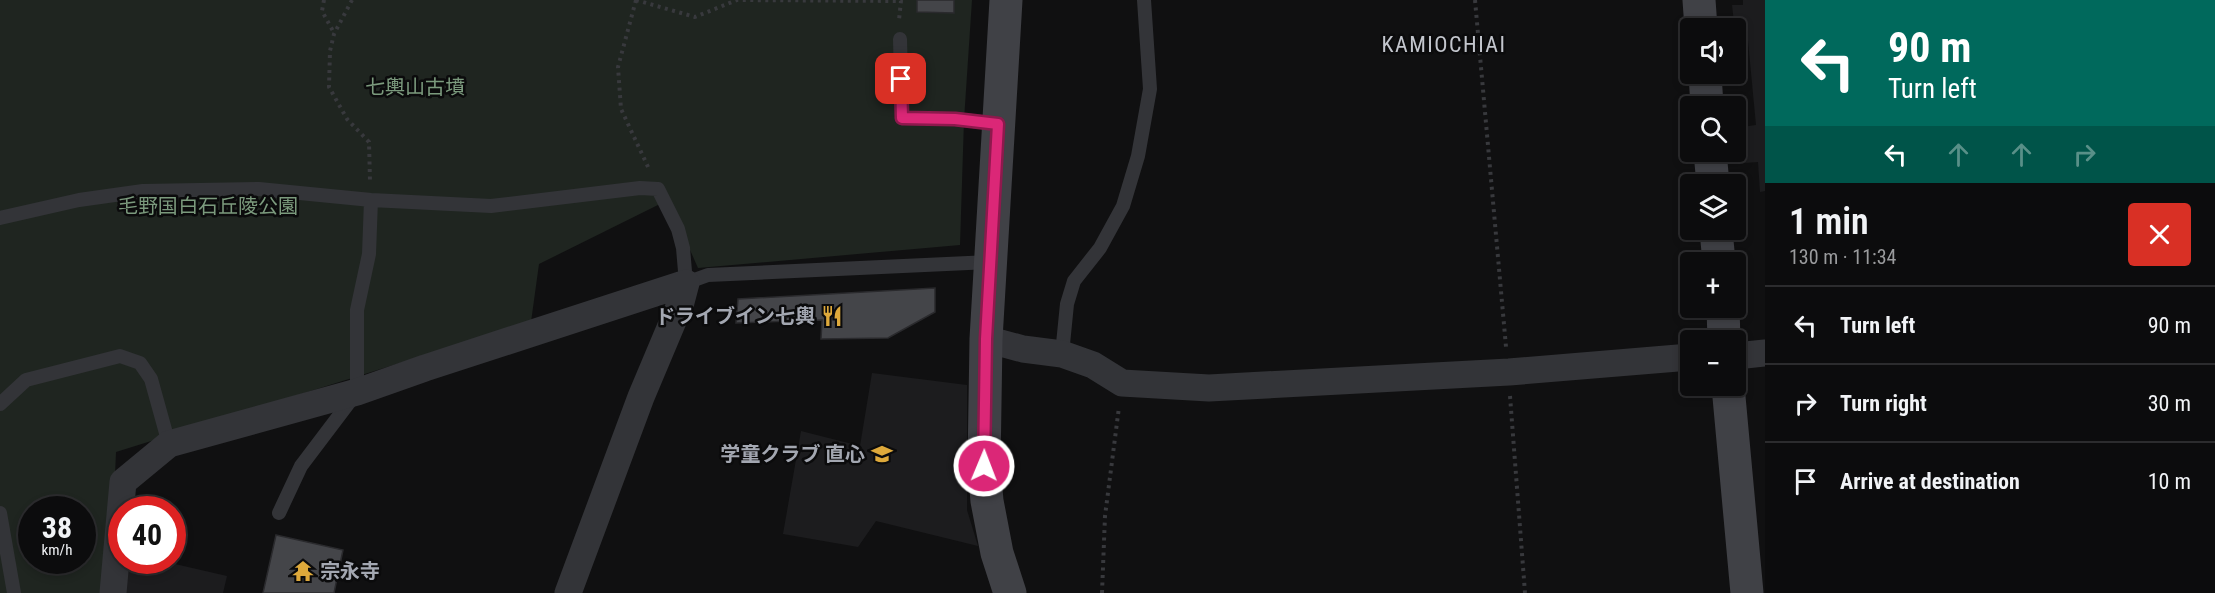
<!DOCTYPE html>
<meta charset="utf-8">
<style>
:root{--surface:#0c0c0d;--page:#1a1a1b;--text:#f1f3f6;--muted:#9a9b9d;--line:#2c2c2e}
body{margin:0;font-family:"Roboto Condensed","Noto Sans JP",sans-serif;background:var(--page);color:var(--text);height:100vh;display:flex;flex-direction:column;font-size:22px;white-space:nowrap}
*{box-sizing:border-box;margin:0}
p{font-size:20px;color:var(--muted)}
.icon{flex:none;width:33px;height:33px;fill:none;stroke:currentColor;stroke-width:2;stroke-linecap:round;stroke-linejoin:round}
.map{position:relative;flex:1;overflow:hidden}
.side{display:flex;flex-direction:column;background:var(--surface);width:450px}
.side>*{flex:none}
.hud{background:#00695c;color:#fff;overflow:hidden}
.buttons{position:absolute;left:1680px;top:18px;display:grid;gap:12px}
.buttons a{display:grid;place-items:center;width:66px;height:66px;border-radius:6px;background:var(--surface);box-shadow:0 3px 9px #0003,0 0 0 2px var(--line);font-size:30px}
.speed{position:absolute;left:18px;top:496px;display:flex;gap:12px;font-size:30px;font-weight:700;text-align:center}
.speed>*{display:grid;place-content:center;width:78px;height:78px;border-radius:50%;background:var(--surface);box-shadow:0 3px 9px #0003,0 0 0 2px var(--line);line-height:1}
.speed small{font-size:15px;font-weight:400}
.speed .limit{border:9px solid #d22;background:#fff;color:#111}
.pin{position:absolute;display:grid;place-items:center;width:51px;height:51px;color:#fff;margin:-26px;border-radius:12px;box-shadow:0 3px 9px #0006}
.me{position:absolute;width:66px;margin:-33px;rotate:1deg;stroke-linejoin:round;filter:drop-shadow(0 0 4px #0008)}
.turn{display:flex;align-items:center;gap:21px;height:126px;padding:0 24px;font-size:27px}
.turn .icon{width:78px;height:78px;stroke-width:2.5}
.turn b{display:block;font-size:42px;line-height:51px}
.lanes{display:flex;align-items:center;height:57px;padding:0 24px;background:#0003;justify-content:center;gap:30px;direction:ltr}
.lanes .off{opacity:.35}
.round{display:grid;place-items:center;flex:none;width:63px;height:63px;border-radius:6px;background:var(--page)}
.head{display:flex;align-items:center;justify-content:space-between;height:102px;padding:0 24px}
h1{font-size:36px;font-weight:600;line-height:45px}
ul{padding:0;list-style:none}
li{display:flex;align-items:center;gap:18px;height:78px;padding:0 24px;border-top:2px solid var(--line)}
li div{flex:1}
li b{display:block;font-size:22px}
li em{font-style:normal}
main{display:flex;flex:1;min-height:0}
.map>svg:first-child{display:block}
.built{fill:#1c1c1e}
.green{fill:#1f2520;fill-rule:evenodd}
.building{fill:#444549;stroke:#2a2a2d;stroke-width:1.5}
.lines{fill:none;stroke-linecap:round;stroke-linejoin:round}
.path{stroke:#38393d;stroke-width:4;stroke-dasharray:3 4.5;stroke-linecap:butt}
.lane{stroke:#333438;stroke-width:14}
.street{stroke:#333438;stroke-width:27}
.secondary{stroke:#404146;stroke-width:33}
.route-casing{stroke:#8e194d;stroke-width:15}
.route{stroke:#db2777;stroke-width:10}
.labels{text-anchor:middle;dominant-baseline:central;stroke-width:5;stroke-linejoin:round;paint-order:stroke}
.park-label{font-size:20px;fill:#7b9a7d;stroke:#0b0b0c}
.poi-label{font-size:20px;font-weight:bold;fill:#a3a7b1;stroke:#0b0b0c;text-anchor:end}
.quarter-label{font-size:22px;letter-spacing:1.5px;fill:#c3c6cd;stroke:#0b0b0c}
</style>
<main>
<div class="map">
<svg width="1765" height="593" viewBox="0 0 1765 593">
<rect width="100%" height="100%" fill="#101011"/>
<path class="built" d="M1743 0H1765V191L1760 192 1758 162 1744 163 1742 127 1756 125 1748 41 1736 40 1732 5H1743Z
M872 373 967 385V510L978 546 876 521 858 547 783 534 801 431 860 446Z
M125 561H162L227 576 223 593H120Z"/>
<path class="green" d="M0 0H972L964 120 960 245 698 268 668 200 539 264 531 322 116 452 111 570 107 593H0ZM32 510H82V561H32Z"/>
<path class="building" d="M917 0H954V13L917 12Z
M935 288V312L888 338 821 339 822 320 736 323 738 299Z
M276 535 343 550 334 593H263Z"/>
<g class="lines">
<path class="path" d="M324 0 322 11 334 33
M352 0 334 34 330 51 329 87 347 119 369 142 370 181
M636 0 695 17 737 0 901 1 899 20
M636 0 618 67 621 109 649 169
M1475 0 1506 347
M1510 396 1525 593
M1102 593 1105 516 1119 407"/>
<path class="lane" d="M900 39 902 118 955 119 998 124
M0 218 79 200 143 191 259 189 371 200 491 206 640 188 658 189 678 229 683 248 686 283 708 275 990 262
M1062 354 1067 304 1074 281 1100 248 1123 206 1138 156 1150 89 1144 0
M0 404 26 380 120 356 140 363 151 379 169 444
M0 513 14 593
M279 513 301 466 357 392V310L369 254 371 200"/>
<path class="street" d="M986 339 1023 349 1062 354 1093 365 1122 383 1209 388 1509 372 1690 357
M1736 356 1765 353
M113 593 123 482 169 444 357 392 425 368 686 283
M568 593 641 397 681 302 686 283"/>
<path class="secondary" d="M1006 0 986 339 984 466 987 501 997 553 1010 593
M1699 0 1701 28
M1705 74 1707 106
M1710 152 1713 184
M1716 230 1719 262
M1723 308 1724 340
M1728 386 1747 593"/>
</g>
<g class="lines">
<defs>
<path id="route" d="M901 79 902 118 955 119 998 124 986 339 984 466"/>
</defs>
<use href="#route" class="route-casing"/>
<use href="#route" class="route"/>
</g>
<defs>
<symbol id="restaurant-bare" viewBox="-9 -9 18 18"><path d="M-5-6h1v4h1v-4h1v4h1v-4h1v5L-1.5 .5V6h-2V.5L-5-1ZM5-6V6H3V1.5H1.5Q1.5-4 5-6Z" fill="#dea93b" stroke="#0b0b0c" stroke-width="2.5" paint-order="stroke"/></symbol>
<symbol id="school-bare" viewBox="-9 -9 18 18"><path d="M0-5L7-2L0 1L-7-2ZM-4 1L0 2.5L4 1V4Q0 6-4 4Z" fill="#dea93b" stroke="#0b0b0c" stroke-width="2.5" paint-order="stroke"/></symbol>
<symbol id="temple-bare" viewBox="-9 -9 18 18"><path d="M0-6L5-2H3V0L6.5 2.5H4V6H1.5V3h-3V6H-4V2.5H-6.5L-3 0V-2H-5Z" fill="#dea93b" stroke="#0b0b0c" stroke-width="2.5" paint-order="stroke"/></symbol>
</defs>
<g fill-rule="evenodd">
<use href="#restaurant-bare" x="817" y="301" width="30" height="30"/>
<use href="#school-bare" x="867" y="439" width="30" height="30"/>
<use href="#temple-bare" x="288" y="556" width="30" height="30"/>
</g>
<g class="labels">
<g class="park-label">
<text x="415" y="87">七輿山古墳</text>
<text x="208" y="206">毛野国白石丘陵公園</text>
</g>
<g class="poi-label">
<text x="815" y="316">ドライブイン七輿</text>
<text x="865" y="454">学童クラブ 直心</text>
<text x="320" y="571" text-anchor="start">宗永寺</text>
</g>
<g class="quarter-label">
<text x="1444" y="44">KAMIOCHIAI</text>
</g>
</g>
</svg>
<div class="buttons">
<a><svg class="icon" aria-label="sound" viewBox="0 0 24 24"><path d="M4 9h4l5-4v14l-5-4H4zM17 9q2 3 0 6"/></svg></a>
<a><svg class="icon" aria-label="search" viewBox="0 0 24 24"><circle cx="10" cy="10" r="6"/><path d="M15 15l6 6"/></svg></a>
<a><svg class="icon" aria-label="layers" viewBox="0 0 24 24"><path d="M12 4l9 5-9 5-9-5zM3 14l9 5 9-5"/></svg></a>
<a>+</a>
<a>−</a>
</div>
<div class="speed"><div>38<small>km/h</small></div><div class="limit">40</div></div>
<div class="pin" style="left:901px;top:79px;background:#d93025"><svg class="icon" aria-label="arrive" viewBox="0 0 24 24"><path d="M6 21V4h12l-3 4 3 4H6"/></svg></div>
<svg class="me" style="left:984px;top:466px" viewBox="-20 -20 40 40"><circle r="17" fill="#db2777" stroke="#fff" stroke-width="3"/><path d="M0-11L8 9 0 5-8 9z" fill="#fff"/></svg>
</div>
<section class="side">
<div class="hud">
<div class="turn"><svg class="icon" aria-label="left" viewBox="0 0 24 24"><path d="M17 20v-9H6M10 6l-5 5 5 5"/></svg><div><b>90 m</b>Turn left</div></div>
<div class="lanes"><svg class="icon" aria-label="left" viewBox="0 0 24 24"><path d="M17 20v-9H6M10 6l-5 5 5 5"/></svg><svg class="icon off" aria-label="ahead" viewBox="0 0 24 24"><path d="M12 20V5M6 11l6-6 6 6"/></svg><svg class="icon off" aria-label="ahead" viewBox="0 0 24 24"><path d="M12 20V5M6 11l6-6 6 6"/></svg><svg class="icon off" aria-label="right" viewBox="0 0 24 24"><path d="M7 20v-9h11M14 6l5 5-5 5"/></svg></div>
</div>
<div class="head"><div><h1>1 min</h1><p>130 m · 11:34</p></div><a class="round" style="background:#d93025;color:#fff"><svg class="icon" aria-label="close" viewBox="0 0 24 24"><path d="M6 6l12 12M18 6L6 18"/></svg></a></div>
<ul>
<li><svg class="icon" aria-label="left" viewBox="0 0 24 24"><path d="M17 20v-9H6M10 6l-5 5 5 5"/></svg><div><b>Turn left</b></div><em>90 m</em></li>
<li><svg class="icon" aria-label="right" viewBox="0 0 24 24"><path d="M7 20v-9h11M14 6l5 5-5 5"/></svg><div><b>Turn right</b></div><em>30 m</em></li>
<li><svg class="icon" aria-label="arrive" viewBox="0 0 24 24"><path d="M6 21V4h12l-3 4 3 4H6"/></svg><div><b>Arrive at destination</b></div><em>10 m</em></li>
</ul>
</section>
</main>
